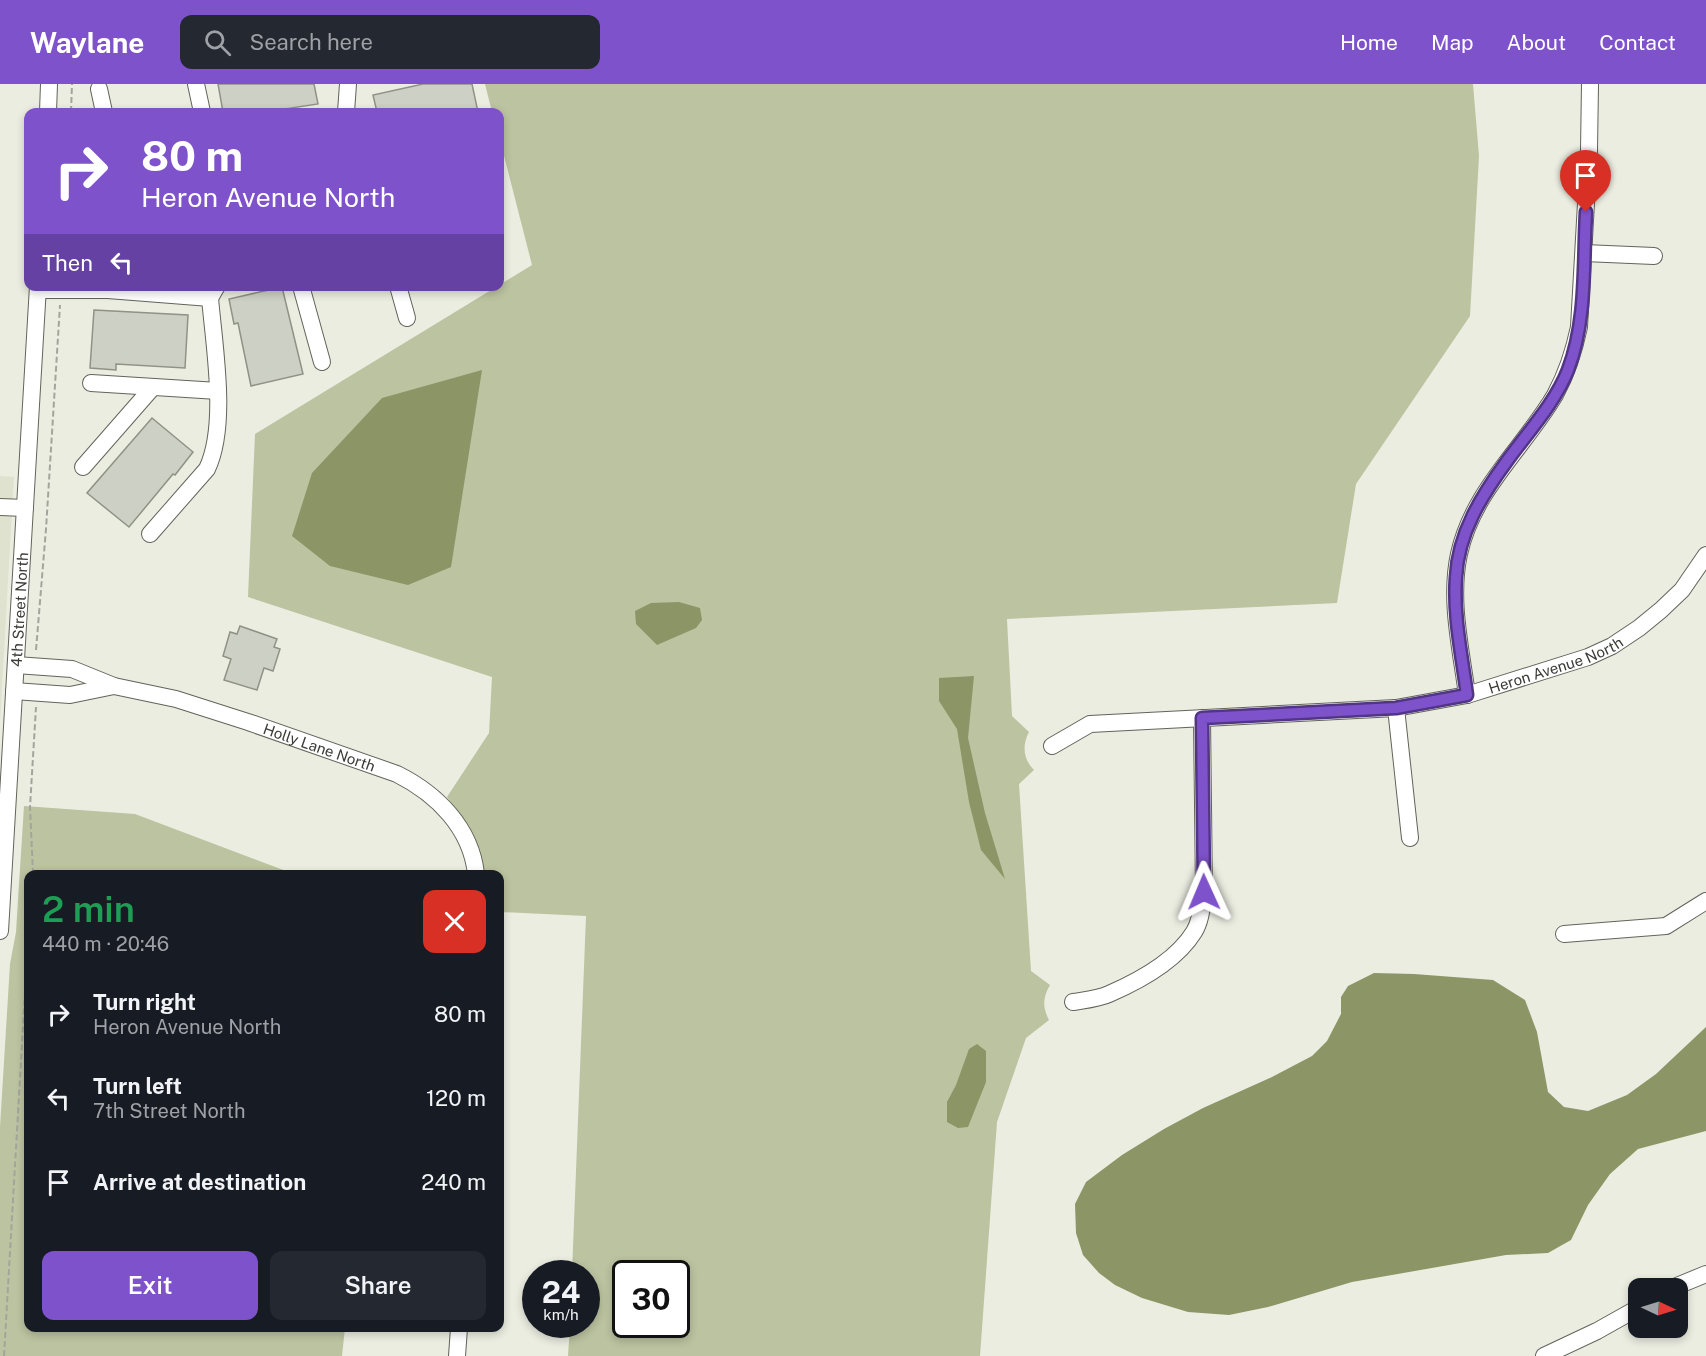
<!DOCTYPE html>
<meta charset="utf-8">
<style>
:root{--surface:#171b24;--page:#242831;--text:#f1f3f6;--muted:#9ea1a6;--accent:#7e52cb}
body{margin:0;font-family:"Public Sans",sans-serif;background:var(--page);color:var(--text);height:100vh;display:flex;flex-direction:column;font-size:22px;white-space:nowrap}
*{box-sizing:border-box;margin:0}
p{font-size:20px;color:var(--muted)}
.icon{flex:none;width:33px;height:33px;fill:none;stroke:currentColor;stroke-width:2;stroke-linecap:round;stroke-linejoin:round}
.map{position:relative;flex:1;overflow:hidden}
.details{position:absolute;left:24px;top:786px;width:480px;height:462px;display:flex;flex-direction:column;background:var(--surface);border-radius:12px;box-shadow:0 3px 9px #0003}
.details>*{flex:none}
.top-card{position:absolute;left:24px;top:24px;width:480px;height:183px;border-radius:12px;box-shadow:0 3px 9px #0003;background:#7e52cb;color:#fff;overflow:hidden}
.needle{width:39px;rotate:94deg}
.tools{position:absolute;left:1628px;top:1194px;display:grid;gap:12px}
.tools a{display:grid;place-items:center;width:60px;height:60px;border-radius:12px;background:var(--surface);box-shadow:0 3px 9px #0003;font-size:30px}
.speed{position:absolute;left:522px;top:1176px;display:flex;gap:12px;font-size:30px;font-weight:700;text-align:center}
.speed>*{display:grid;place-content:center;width:78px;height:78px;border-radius:50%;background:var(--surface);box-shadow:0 3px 9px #0003;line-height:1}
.speed small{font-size:15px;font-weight:400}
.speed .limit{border:3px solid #111;border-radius:9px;background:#fff;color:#111}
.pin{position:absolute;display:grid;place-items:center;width:51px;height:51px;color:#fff;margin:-62px -26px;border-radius:50% 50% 50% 0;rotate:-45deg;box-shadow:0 0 6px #0007}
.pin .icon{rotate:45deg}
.me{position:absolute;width:66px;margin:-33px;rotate:359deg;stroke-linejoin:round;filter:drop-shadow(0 0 4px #0008)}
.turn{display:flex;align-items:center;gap:21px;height:126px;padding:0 18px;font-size:27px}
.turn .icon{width:78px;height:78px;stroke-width:2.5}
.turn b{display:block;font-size:42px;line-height:51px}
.then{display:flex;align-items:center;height:57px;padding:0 18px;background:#0003;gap:12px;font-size:22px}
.round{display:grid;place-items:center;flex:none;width:63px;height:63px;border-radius:12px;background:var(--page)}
.summary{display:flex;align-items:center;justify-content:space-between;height:102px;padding:0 18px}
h1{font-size:36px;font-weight:600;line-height:45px;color:#1e9e55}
.button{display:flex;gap:12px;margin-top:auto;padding:12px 18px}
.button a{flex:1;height:69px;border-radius:12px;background:var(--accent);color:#fff;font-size:24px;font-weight:600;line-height:69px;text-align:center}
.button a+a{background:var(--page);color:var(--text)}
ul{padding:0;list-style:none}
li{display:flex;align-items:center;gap:18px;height:84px;padding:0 18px}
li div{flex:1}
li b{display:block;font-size:22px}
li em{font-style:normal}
header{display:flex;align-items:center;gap:36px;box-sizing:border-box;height:84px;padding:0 30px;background:var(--accent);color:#fff}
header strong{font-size:28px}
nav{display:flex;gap:33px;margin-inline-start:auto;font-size:21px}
.search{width:420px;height:54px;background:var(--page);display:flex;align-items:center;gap:15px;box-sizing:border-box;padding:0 21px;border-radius:12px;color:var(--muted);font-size:22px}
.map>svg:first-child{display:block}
.built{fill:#dee2cf}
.green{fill:#bcc3a0;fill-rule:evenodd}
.water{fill:#8c9566}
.building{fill:#cdd0c4;stroke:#909287;stroke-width:1.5}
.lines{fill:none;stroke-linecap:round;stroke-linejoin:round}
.minor-casing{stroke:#62645a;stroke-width:18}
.path{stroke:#a3a59c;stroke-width:2;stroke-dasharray:6 3;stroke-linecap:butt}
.minor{stroke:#fff;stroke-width:16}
.route-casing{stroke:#523584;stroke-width:15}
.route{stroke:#7e52cb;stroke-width:10}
.labels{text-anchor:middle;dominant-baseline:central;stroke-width:4.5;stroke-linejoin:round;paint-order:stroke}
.street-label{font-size:15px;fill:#3a3c37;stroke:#ebede1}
</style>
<header>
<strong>Waylane</strong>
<div class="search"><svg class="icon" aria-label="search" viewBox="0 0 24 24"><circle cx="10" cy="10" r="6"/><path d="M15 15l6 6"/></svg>Search here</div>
<nav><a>Home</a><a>Map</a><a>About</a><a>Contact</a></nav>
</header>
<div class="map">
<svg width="1706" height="1272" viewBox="0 0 1706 1272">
<rect width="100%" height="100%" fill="#ebede1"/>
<path class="built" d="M0 392 14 393 0 638Z"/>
<path class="green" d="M485 0H1473L1479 72 1470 232 1356 400 1337 519 1007 535 1012 632 1029 648C1022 661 1023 675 1034 686L1019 700 1031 887 1050 901C1043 913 1042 923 1049 936L1026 954 997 1038 980 1272H568L570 1241 586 1240V1190L572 1189 586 832 500 828V790H485L474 753 447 713 489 649 492 593 248 513 255 350 532 181 500 56V28H492ZM626 1190H676V1240H626Z
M24 722 135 730 294 790H28V1244H345L342 1272H0V1043L10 880 16 848Z"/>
<path class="water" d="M482 286 451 483 408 501 330 482 292 452 312 389 382 314Z
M679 518 700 524 702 536 696 544 657 561 636 540 635 527 651 519Z
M974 592 968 654 985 729 1005 795 981 766 969 718 957 645 939 617V594Z
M1374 889 1414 890 1493 896 1525 916 1537 948 1548 1008 1564 1023 1588 1027 1627 1011 1656 990 1706 943V1047L1638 1065 1610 1090 1588 1121 1571 1156 1548 1169 1506 1171 1352 1198 1268 1223 1229 1231 1188 1228 1142 1214 1115 1201 1099 1189 1083 1171 1076 1149 1075 1120 1086 1098 1122 1071 1164 1045 1203 1024 1272 993 1312 972 1327 957 1341 930V913L1348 902Z
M977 960 986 967V998L968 1043 958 1044 947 1038V1018L956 1001 969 965Z"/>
<path class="building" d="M218 0H314L318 20 265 28H223Z
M423 0H472L478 28H377L373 11Z
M282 203 303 290 251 302 238 239 234 240 229 215Z
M94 226 188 231 185 284 116 280V286L90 284Z
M152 334 193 368 175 391 173 390 129 443 87 409Z
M240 542 277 555 274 563 280 565 273 587 264 584 257 606 224 596 231 575 223 572 230 548 237 550Z"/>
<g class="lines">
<defs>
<g id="minor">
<path d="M196 0 202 28"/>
<path d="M99 5 104 28"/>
<path d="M48 28 49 0"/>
<path d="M346 28 348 0"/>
<path d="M1584 169 1654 172"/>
<path d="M301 202 322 278"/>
<path d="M398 202 407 234"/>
<path d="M38 206H108L210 214 217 202"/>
<path d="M91 299 218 307"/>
<path d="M83 383 153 303"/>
<path d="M0 423 25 424"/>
<path d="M150 450 207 385C228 341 214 262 210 214"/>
<path id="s1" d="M16 581 72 585 114 602 176 615 248 638 397 690C437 710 471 744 476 790"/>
<path d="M14 607 70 611 114 602"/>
<path d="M1467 611C1461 565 1449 516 1459 470 1473 406 1523 365 1555 311 1567 289 1574 267 1579 243L1589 66 1590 0"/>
<path d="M1396 624 1410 754"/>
<path id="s2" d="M1052 662 1090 640 1396 624 1467 611 1588 573 1612 562 1639 544 1661 526 1682 506 1706 471"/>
<path id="s3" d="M0 847 38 202"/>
<path d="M1564 850 1666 842 1706 817"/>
<path d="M1073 918C1085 916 1098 915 1109 910 1139 897 1176 877 1194 848 1201 837 1202 822 1204 808L1202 634"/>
<path d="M1672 1204 1706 1190"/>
<path d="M457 1272 459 1244"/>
<path d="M1544 1272 1597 1247 1638 1224"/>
</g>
</defs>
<use href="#minor" class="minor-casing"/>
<path class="path" d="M71 28 72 0
M36 566 46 445 60 221
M33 790 30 723 36 623
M4 1272 28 856"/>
<use href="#minor" class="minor"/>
</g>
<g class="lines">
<defs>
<path id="route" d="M1204 808 1202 634 1396 624 1467 611C1462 572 1453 532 1456 493 1458 449 1482 411 1507 377 1528 348 1555 319 1568 286 1587 236 1583 180 1586 128"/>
</defs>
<use href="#route" class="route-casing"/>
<use href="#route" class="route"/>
</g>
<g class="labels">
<g class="street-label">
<text stroke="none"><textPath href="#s3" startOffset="322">4th Street North</textPath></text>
<text stroke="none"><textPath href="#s2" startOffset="516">Heron Avenue North</textPath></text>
<text stroke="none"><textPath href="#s1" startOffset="316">Holly Lane North</textPath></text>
</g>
</g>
</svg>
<div class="tools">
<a><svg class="needle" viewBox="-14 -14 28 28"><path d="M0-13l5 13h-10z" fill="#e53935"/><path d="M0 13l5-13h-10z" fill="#9ea1a6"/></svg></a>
</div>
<div class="speed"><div>24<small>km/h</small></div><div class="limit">30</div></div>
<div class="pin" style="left:1586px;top:128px;background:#d93025"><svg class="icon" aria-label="arrive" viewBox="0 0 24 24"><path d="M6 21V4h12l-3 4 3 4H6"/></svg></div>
<svg class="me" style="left:1204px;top:808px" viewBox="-20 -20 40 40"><path d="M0-17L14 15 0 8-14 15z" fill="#7e52cb" stroke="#fff" stroke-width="4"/></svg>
<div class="top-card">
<div class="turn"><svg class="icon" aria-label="right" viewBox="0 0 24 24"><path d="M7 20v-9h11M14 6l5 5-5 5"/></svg><div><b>80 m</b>Heron Avenue North</div></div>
<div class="then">Then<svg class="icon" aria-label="left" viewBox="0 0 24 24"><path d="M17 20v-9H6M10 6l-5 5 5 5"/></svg></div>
</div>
<section class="details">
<div class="summary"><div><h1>2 min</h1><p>440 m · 20:46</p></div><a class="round" style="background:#d93025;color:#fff"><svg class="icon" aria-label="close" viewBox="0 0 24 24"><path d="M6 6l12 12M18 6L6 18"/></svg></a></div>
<ul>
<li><svg class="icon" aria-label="right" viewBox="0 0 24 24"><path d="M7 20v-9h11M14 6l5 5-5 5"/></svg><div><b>Turn right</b><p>Heron Avenue North</p></div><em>80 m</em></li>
<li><svg class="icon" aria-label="left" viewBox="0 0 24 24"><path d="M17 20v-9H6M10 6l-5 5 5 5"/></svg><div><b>Turn left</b><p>7th Street North</p></div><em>120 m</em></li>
<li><svg class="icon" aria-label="arrive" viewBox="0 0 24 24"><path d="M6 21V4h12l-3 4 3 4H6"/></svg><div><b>Arrive at destination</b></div><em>240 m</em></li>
</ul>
<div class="button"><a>Exit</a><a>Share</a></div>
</section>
</div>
